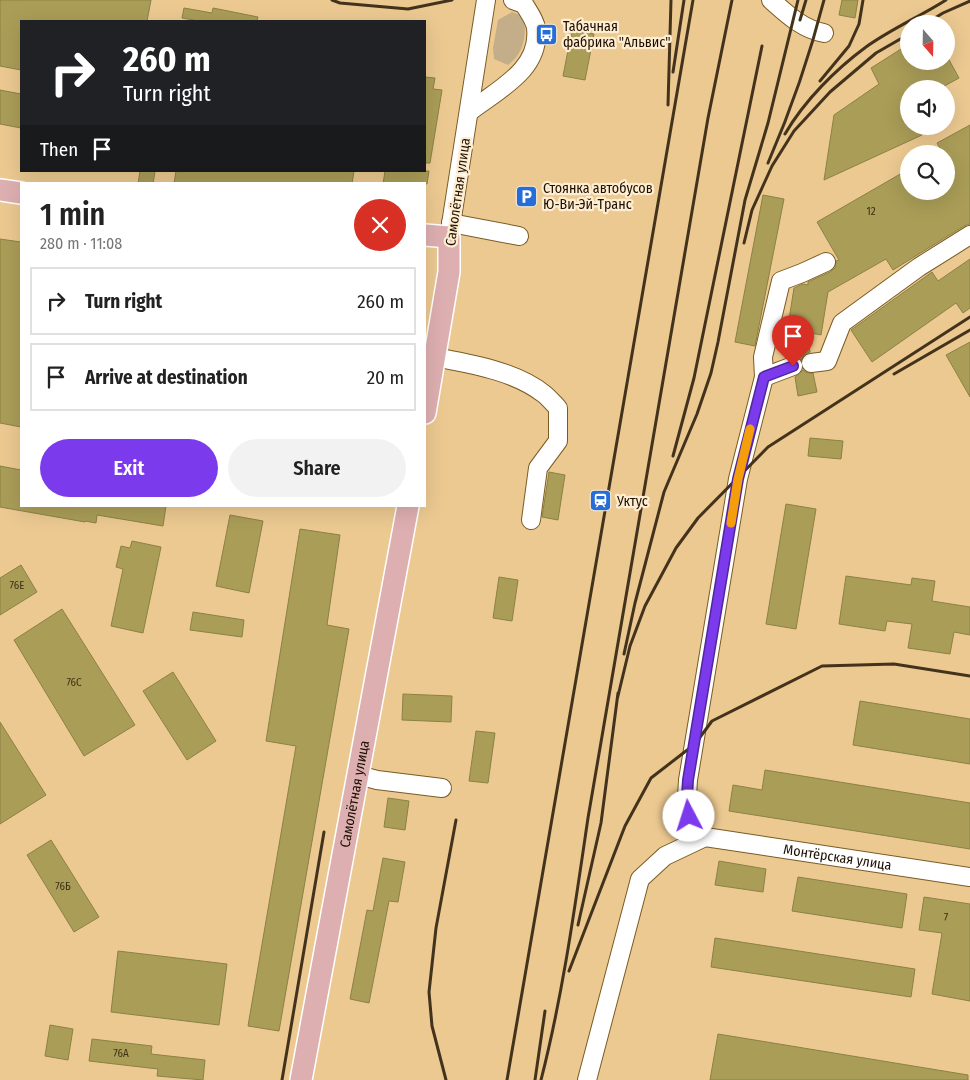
<!DOCTYPE html>
<meta charset="utf-8">
<style>
:root{--surface:#fff;--page:#f2f2f2;--text:#222;--muted:#767676;--line:#e0e0e0;--accent:#7c3aed}
body{margin:0;font-family:"Fira Sans Condensed",sans-serif;background:var(--page);color:var(--text);height:100vh;display:flex;flex-direction:column;font-size:19px;white-space:nowrap}
*{box-sizing:border-box;margin:0}
p{font-size:16px;color:var(--muted)}
.icon{flex:none;width:28px;height:28px;fill:none;stroke:currentColor;stroke-width:2;stroke-linecap:round;stroke-linejoin:round}
.map{position:relative;flex:1;overflow:hidden}
.sheet{position:absolute;left:20px;top:182px;width:406px;height:325px;display:flex;flex-direction:column;background:var(--surface);border-radius:0px;box-shadow:0 5px 20px #0002}
.sheet>*{flex:none}
.top-card{position:absolute;left:20px;top:20px;width:406px;height:152px;border-radius:0px;box-shadow:0 5px 20px #0002;background:#202124;color:#fff;overflow:hidden}
.needle{width:32px;rotate:160deg}
.controls{position:absolute;left:900px;top:15px;display:grid;gap:10px}
.controls a{display:grid;place-items:center;width:55px;height:55px;border-radius:50%;background:var(--surface);box-shadow:0 5px 20px #0002;font-size:25px}
.pin{position:absolute;display:grid;place-items:center;width:42px;height:42px;color:#fff;margin:-51px -21px;border-radius:50% 50% 50% 0;rotate:-45deg;box-shadow:0 0 5px #0007}
.pin .icon{rotate:45deg}
.me{position:absolute;width:55px;margin:-28px;rotate:355deg;stroke-linejoin:round;filter:drop-shadow(0 0 4px #0008)}
.turn{display:flex;align-items:center;gap:18px;height:105px;padding:0 20px;font-size:22px}
.turn .icon{width:65px;height:65px;stroke-width:2.5}
.turn b{display:block;font-size:35px;line-height:42px}
.then{display:flex;align-items:center;height:48px;padding:0 20px;background:#0003;gap:10px;font-size:19px}
.round{display:grid;place-items:center;flex:none;width:52px;height:52px;border-radius:26px;background:var(--page)}
.overview{display:flex;align-items:center;justify-content:space-between;height:85px;padding:0 20px}
h1{font-size:30px;font-weight:600;line-height:38px}
.button{display:flex;gap:10px;margin-top:auto;padding:10px 20px}
.button a{flex:1;height:58px;border-radius:30px;background:var(--accent);color:#fff;font-size:20px;font-weight:600;line-height:58px;text-align:center}
.button a+a{background:var(--page);color:var(--text)}
ul{padding:0;list-style:none}
li{display:flex;align-items:center;gap:15px;height:68px;margin:0 10px 8px;padding:0 10px;border:2px solid var(--line);border-radius:0px}
li div{flex:1}
li b{display:block;font-size:19px}
li em{font-style:normal}
.map>svg:first-child{display:block}
.green{fill:#c4ad89}
.building{fill:#aa9d58;stroke:#8c8144}
.lines{fill:none;stroke-linecap:round;stroke-linejoin:round}
.minor-casing{stroke:#7a5b24;stroke-width:20}
.major-casing{stroke:#fff;stroke-width:24}
.minor{stroke:#fff;stroke-width:18}
.major{stroke:#deafb0;stroke-width:21}
.rail{stroke:#44331c;stroke-width:3}
.route-casing{stroke:#51269a;stroke-width:12}
.route{stroke:#7c3aed;stroke-width:9}
.slow{stroke:#f59e0b;stroke-width:9}
.labels{text-anchor:middle;dominant-baseline:central;stroke-width:4.5;stroke-linejoin:round;paint-order:stroke}
.number-label{font-size:11px;fill:#403216}
.poi-label{font-size:14px;fill:#1c0f00;stroke:#ffedd1;text-anchor:start}
.street-label{font-size:14px;fill:#1c0f00;stroke:#ffedd1}
</style>
<div class="map">
<svg width="970" height="1080" viewBox="0 0 970 1080">
<rect width="100%" height="100%" fill="#ecc991"/>
<path class="green" d="M512 12 523 16C528 34 523 55 508 65L494 59 493 48 498 20Z"/>
<path class="building" d="M0 0H151L147 21H21V70L0 66Z
M842 0H858L855 18 839 15Z
M184 8 212 13 213 8 258 17 257 21H199L182 18Z
M572 30 594 34 585 80 563 76Z
M909 44V61H946L948 58 959 78 939 89H909V126H918L922 135 824 180 834 115 879 84 871 68Z
M425 77 435 78 433 89 442 90 430 163H425Z
M0 90 21 94V128L0 124Z
M970 125V224L964 226 893 270 886 259 828 292 821 335 806 332 810 352 804 355 801 360 795 356H791L787 332 794 288 803 284 808 285V282L830 272 835 268 836 261 839 260 817 222 909 169V191H946V154H943L937 143Z
M140 171H155L153 184H138Z
M176 171H354L352 184H174Z
M385 171H429L427 184H383Z
M763 195 784 199 755 346 735 342Z
M0 239 21 242V427L0 423Z
M970 259V308L963 313 956 303 872 362 851 330 932 272 938 281Z
M970 342V397L946 355Z
M803 370 807 373H813L817 392 798 396 795 377Z
M810 438 843 441 841 459 808 456Z
M0 466 21 470V506H166L163 526 97 515 96 523 85 521V522L0 507Z
M549 472 565 475 558 520 542 517Z
M786 504 816 509 796 629 766 624Z
M230 515 263 521 249 593 216 586Z
M300 529 340 535 327 625 349 629 279 1031 248 1026 296 746 266 741Z
M132 541 161 547 143 633 111 626 123 569 116 567 121 546 130 548Z
M21 565 37 592 0 615V578Z
M846 576 911 585 912 578 935 581 932 601 970 607V635L954 632 950 654 908 648 912 624 887 621 885 631 839 624Z
M499 577 518 580 512 621 493 618Z
M62 609 135 725 84 756 14 640Z
M193 612 244 620 242 637 190 630Z
M173 672 216 741 187 760 143 691Z
M403 694 452 696 451 722 402 720Z
M860 701 970 719V764L853 745Z
M0 722 46 795 0 824Z
M476 731 495 733 488 783 469 781Z
M765 770 970 803V849L729 811 733 785 762 790Z
M388 798 409 801 405 830 384 827Z
M51 840 99 917 74 932 27 855Z
M383 858 405 862 398 902 389 901 369 1003 350 999 367 910 373 911Z
M719 861 766 869 763 892 715 885Z
M798 877 907 894 902 928 792 911Z
M924 897 970 904V1001L932 994 942 933 919 930Z
M715 938 915 969 911 997 711 967Z
M118 951 227 964 219 1025 111 1012Z
M50 1025 73 1029 68 1060 45 1056Z
M718 1034 968 1075V1080H710Z
M92 1039 152 1046 151 1054 205 1060 203 1080 157 1076 158 1069 89 1061Z"/>
<g class="lines">
<defs>
<g id="minor">
<path d="M771 0C787 14 802 29 824 33"/>
<path d="M469 112C497 90 541 70 536 28 535 20 528 11 524 4L513 0"/>
<path d="M451 223 519 236"/>
<path d="M449 237 486 0"/>
<path d="M435 357C471 364 515 371 544 394 549 398 553 403 558 408V441L538 468 531 520"/>
<path d="M811 363 827 361 842 323 919 267 970 235"/>
<path d="M764 377 793 366"/>
<path d="M358 775 377 780 442 788"/>
<path d="M705 837 689 816 687 796 688 780 738 479 764 377 763 357 781 281 802 273 826 262"/>
<path id="s1" d="M705 837 970 877"/>
<path d="M587 1080 640 879 665 856 705 837"/>
</g>
<g id="major">
<path d="M0 190 21 193"/>
<path d="M425 235 449 237V272L425 413"/>
<path id="s2" d="M301 1080 408 506"/>
</g>
</defs>
<use href="#minor" class="minor-casing"/>
<use href="#major" class="major-casing"/>
<use href="#minor" class="minor"/>
<use href="#major" class="major"/>
<path class="rail" d="M332 0 340 3 408 9 452 0
M800 20 806 0
M925 24 943 13 970 1
M673 72 684 0
M820 81 849 46 859 24 863 0
M668 105 671 0
M785 134C804 101 836 69 866 47 891 29 921 16 946 0
M768 163C791 110 810 55 824 0
M744 243 752 210 772 166 794 131 830 92 876 53 909 34
M894 374 970 330
M673 456 694 378 762 46
M624 654 635 603 664 492 697 414 711 373 718 342 745 200 768 123 798 0
M617 700 630 646 645 606 676 548 698 518 768 447 970 317
M578 925 601 823 618 693
M569 971 625 826 651 778 695 744 712 721 822 666 894 664 970 676
M282 1080 324 832
M446 1080 432 1026 429 992 436 928 456 820
M507 1080 693 0
M535 1080 545 1011
M541 1080C563 994 575 906 588 818L708 118 732 0"/>
</g>
<g class="lines">
<defs>
<path id="route" d="M689 816 687 796 688 780 738 479 764 377 793 366"/>
</defs>
<use href="#route" class="route-casing"/>
<use href="#route" class="route"/>
<path class="slow" d="M731 523 738 479 750 429"/>
</g>
<defs>
<symbol id="bus-square" viewBox="-11 -11 22 22"><rect x="-9" y="-9" width="18" height="18" rx="4" fill="#256dd8" stroke="#ffedd1"/><path d="M-5-6H5V4H4V6H2V4H-2V6H-4V4H-5ZM-3.5-4V0h7V-4ZM-3.5 1.2v1.5H-2V1.2ZM2 1.2v1.5H3.5V1.2Z" fill="#fff"/></symbol>
<symbol id="parking-square" viewBox="-11 -11 22 22"><rect x="-9" y="-9" width="18" height="18" rx="4" fill="#256dd8" stroke="#ffedd1"/><path d="M-3.5-5.5H1a3.5 3.5 0 0 1 0 7H-1V5.5H-3.5ZM-1-3.4V-.6H.8a1.4 1.4 0 0 0 0-2.8Z" fill="#fff"/></symbol>
<symbol id="station-square" viewBox="-11 -11 22 22"><rect x="-9" y="-9" width="18" height="18" rx="4" fill="#256dd8" stroke="#ffedd1"/><path d="M-3-6H3Q5-6 5-4V2Q5 4 3 4L4.5 6H3L1.5 4h-3L-3 6H-4.5L-3 4Q-5 4-5 2V-4Q-5-6-3-6ZM-3.5-4v3h7v-3ZM-3.5 1v1.5H-2V1ZM2 1v1.5H3.5V1Z" fill="#fff"/></symbol>
</defs>
<g fill-rule="evenodd">
<use href="#bus-square" x="534" y="22" width="25" height="25"/>
<use href="#parking-square" x="514" y="184" width="25" height="25"/>
<use href="#station-square" x="588" y="488" width="25" height="25"/>
</g>
<g class="labels">
<g class="number-label">
<text x="871" y="211">12</text>
<text x="17" y="585">76Е</text>
<text x="74" y="682">76С</text>
<text x="63" y="886">76Б</text>
<text x="946" y="917">7</text>
<text x="121" y="1053">76А</text>
</g>
<g class="poi-label">
<text x="563" y="26">Табачная<tspan x="563" dy="16">фабрика "Альвис"</tspan></text>
<text x="543" y="188">Стоянка автобусов<tspan x="543" dy="16">Ю-Ви-Эй-Транс</tspan></text>
<text x="617" y="501">Уктус</text>
</g>
<g class="street-label">
<text transform="translate(458 192) rotate(-82)">Самолётная улица</text>
<text stroke="none"><textPath href="#s2" startOffset="291">Самолётная улица</textPath></text>
<text stroke="none"><textPath href="#s1" startOffset="134">Монтёрская улица</textPath></text>
</g>
</g>
</svg>
<div class="controls">
<a><svg class="needle" viewBox="-14 -14 28 28"><path d="M0-13l5 13h-10z" fill="#e53935"/><path d="M0 13l5-13h-10z" fill="#767676"/></svg></a>
<a><svg class="icon" aria-label="sound" viewBox="0 0 24 24"><path d="M4 9h4l5-4v14l-5-4H4zM17 9q2 3 0 6"/></svg></a>
<a><svg class="icon" aria-label="search" viewBox="0 0 24 24"><circle cx="10" cy="10" r="6"/><path d="M15 15l6 6"/></svg></a>
</div>
<div class="pin" style="left:793px;top:366px;background:#d93025"><svg class="icon" aria-label="arrive" viewBox="0 0 24 24"><path d="M6 21V4h12l-3 4 3 4H6"/></svg></div>
<svg class="me" style="left:689px;top:816px" viewBox="-20 -20 40 40"><circle r="19" fill="#fff"/><path d="M0-13L10 11 0 6-10 11z" fill="#7c3aed"/></svg>
<div class="top-card">
<div class="turn"><svg class="icon" aria-label="right" viewBox="0 0 24 24"><path d="M7 20v-9h11M14 6l5 5-5 5"/></svg><div><b>260 m</b>Turn right</div></div>
<div class="then">Then<svg class="icon" aria-label="arrive" viewBox="0 0 24 24"><path d="M6 21V4h12l-3 4 3 4H6"/></svg></div>
</div>
<section class="sheet">
<div class="overview"><div><h1>1 min</h1><p>280 m · 11:08</p></div><a class="round" style="background:#d93025;color:#fff"><svg class="icon" aria-label="close" viewBox="0 0 24 24"><path d="M6 6l12 12M18 6L6 18"/></svg></a></div>
<ul>
<li><svg class="icon" aria-label="right" viewBox="0 0 24 24"><path d="M7 20v-9h11M14 6l5 5-5 5"/></svg><div><b>Turn right</b></div><em>260 m</em></li>
<li><svg class="icon" aria-label="arrive" viewBox="0 0 24 24"><path d="M6 21V4h12l-3 4 3 4H6"/></svg><div><b>Arrive at destination</b></div><em>20 m</em></li>
</ul>
<div class="button"><a>Exit</a><a>Share</a></div>
</section>
</div>
